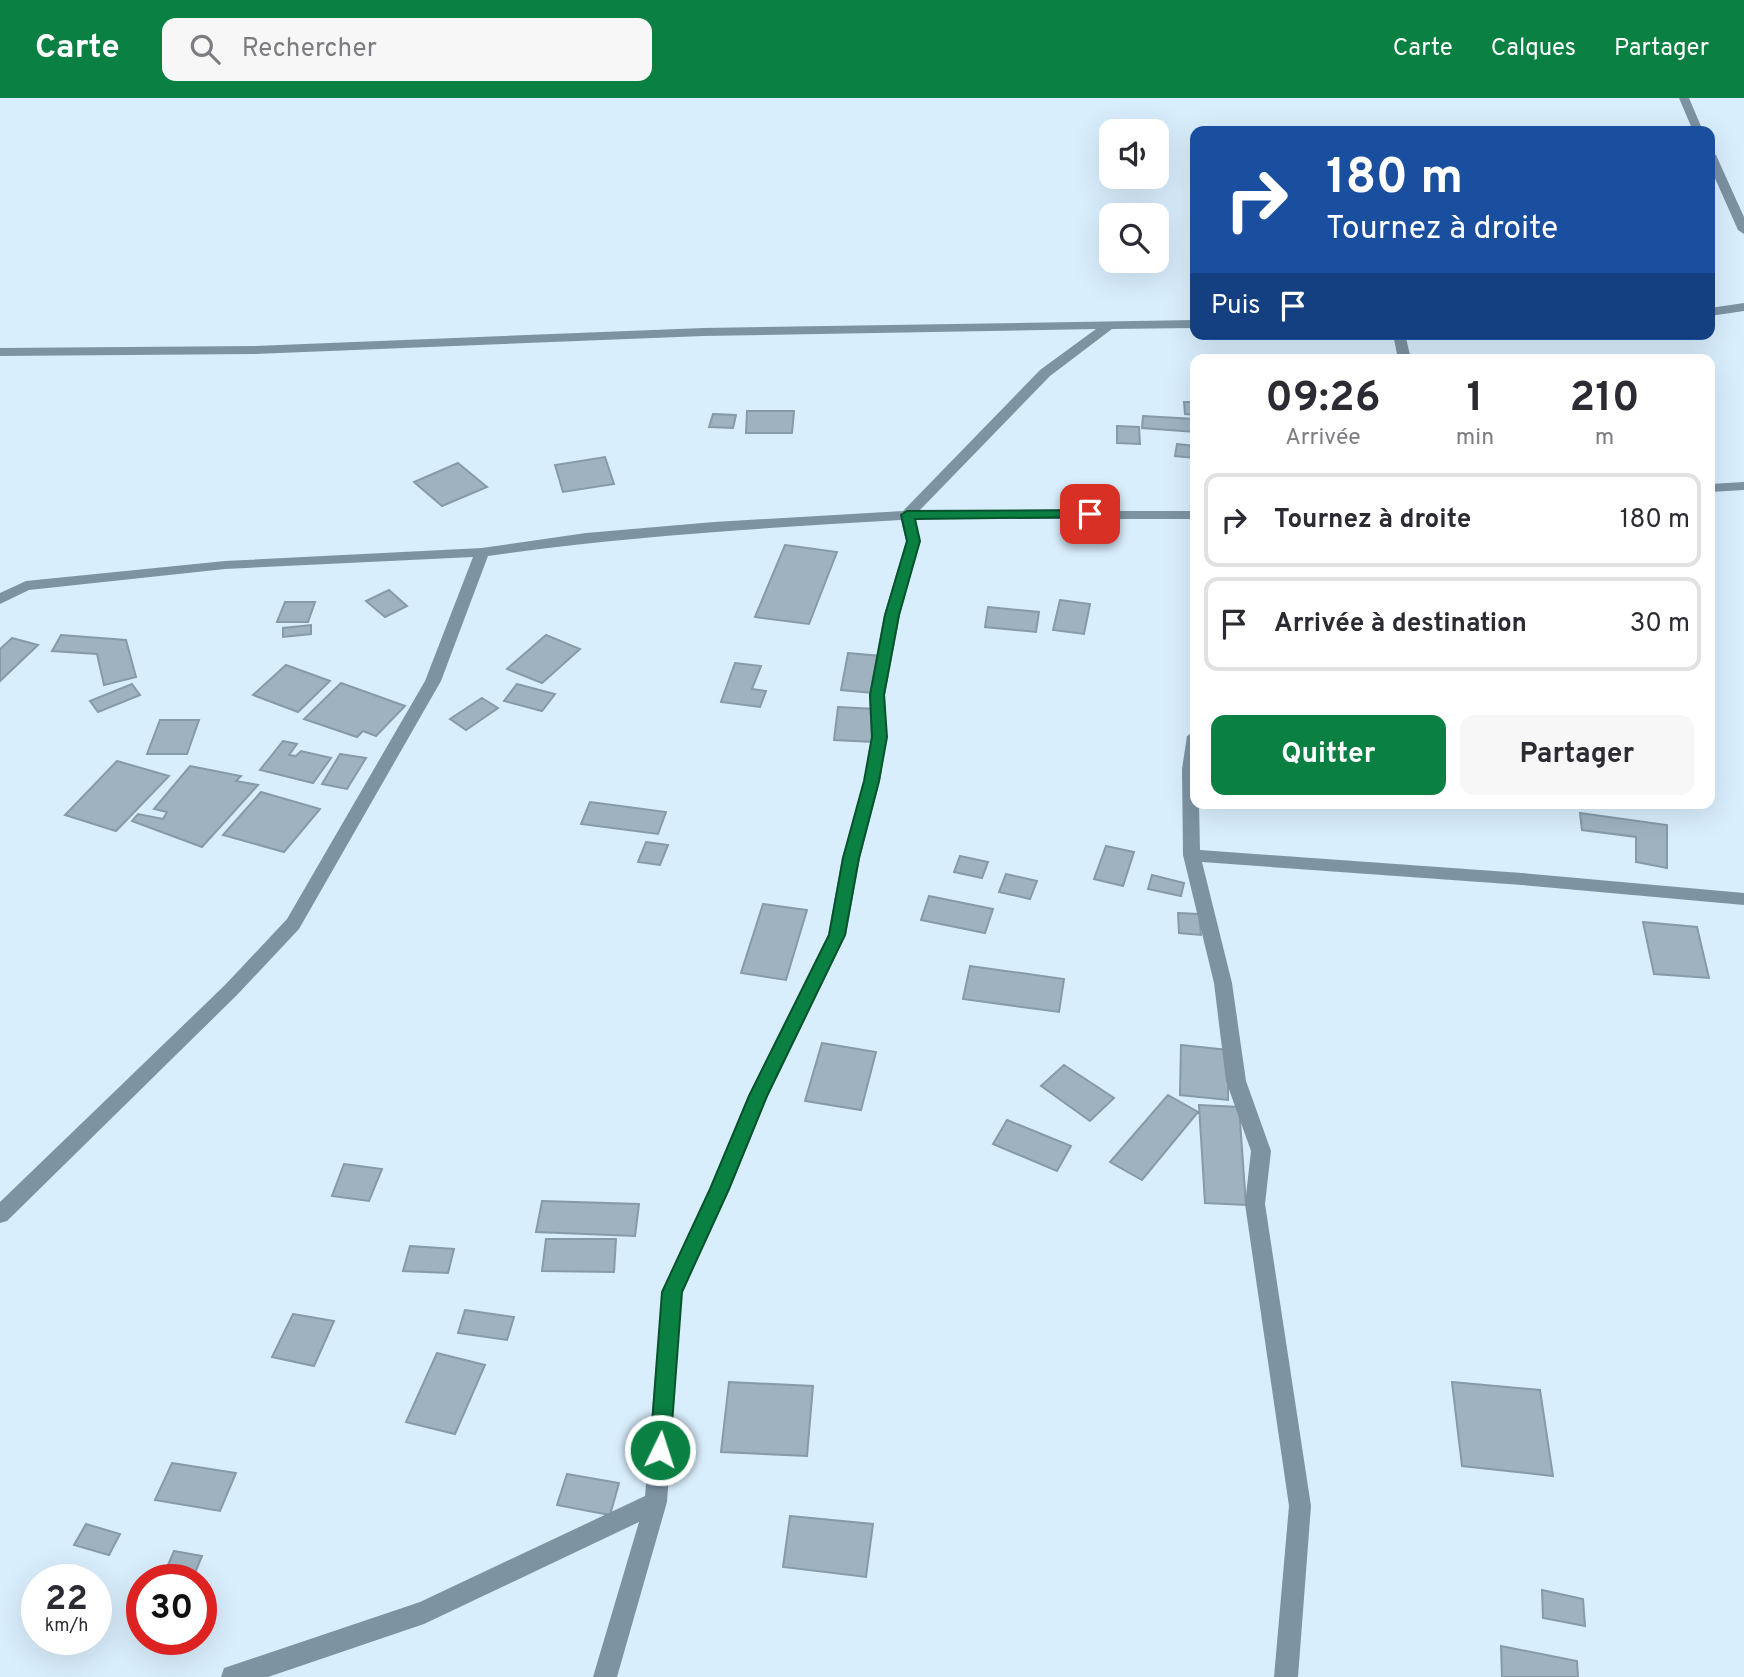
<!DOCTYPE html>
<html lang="fr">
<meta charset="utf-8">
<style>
:root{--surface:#fff;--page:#f7f7f7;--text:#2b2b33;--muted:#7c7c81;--line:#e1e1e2;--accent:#0b8043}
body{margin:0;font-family:Overpass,sans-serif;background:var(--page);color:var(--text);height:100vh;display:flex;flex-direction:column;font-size:26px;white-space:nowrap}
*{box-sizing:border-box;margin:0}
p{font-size:23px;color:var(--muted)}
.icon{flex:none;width:38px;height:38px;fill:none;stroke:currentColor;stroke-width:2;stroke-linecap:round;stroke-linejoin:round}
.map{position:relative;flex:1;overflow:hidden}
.sheet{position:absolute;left:1190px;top:256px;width:525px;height:455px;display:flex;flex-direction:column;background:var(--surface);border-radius:14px;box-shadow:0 7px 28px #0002}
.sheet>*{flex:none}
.hud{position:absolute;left:1190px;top:28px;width:525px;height:214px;border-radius:14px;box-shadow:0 7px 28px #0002;background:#1a4fa0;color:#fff;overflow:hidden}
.tools{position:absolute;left:1099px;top:21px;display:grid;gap:14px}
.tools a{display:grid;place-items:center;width:70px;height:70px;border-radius:14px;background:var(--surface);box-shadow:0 7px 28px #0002;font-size:35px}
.speed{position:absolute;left:21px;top:1466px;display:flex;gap:14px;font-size:35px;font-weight:700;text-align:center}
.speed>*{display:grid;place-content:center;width:91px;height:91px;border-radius:50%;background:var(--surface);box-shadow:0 7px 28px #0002;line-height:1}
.speed small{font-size:18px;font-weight:400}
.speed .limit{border:10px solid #d22;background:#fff;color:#111}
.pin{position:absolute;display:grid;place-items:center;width:60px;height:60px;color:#fff;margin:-30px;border-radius:14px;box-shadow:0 4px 10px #0006}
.me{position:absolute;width:77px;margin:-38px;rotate:4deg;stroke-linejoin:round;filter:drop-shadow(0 0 5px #0008)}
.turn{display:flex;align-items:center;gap:24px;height:147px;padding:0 21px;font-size:32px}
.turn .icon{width:91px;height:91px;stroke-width:2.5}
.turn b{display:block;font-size:49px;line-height:60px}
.then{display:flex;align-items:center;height:66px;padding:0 21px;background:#0003;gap:14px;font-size:26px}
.eta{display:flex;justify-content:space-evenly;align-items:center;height:119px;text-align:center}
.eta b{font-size:42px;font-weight:700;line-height:49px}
.action{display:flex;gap:14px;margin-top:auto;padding:14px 21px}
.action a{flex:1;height:80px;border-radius:14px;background:var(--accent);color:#fff;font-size:28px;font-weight:700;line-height:80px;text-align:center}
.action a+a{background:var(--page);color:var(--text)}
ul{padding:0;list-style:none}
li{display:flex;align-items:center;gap:21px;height:94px;margin:0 14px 10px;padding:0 7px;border:4px solid var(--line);border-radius:14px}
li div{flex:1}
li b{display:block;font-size:26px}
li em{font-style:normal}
header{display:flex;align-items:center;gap:42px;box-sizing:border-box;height:98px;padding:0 35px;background:var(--accent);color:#fff}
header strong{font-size:33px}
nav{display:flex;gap:38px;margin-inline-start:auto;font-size:24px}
.search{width:490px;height:63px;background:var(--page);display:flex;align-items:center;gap:18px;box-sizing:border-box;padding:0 24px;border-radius:14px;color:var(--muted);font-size:26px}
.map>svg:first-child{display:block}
.building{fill:#9eb2c0;stroke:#869aa8;stroke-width:2}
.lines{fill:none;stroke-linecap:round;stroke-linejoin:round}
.minor{fill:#7d93a2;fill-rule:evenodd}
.route{fill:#0b8043;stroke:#07532c;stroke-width:2}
</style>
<header>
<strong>Carte</strong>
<div class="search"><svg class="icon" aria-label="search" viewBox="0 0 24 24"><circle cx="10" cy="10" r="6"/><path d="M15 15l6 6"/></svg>Rechercher</div>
<nav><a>Carte</a><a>Calques</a><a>Partager</a></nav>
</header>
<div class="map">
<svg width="1744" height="1579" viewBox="0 0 1744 1579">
<rect width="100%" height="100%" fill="#d9eefd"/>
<path class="building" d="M1184 304H1195V317L1185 316Z
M747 313H794L792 335H746Z
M713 316 736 317 733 330 709 329Z
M1143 318 1195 321V334L1142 330Z
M1117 328 1139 329 1140 346 1117 345Z
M1177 346 1195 348V360L1175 358Z
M605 359 614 386 563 394 555 367Z
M458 365 487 389 442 408 414 384Z
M785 447 837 454 809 526 755 519Z
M389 492 407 508 385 519 366 503Z
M1060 502 1090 506 1084 536 1053 532Z
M285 504H315L308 524H277Z
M988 509 1039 514 1036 534 985 529Z
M311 527V536L283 539V530Z
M61 537 126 542 136 579 104 587 97 556 52 553Z
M546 537 580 551 542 585 507 571Z
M12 540 38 547 0 583V551Z
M848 555 881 558 873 595 841 592Z
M735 565 761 568 752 591 766 593 760 609 721 604Z
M286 567 330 583 298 614 253 597Z
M341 585 405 608 376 638 363 633 357 639 304 621Z
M132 586 140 597 98 614 90 603Z
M517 586 555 596 542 613 504 603Z
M482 600 498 610 466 632 450 621Z
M838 609 876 611 873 644 834 642Z
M160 622H199L187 656H147Z
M283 643 297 646 289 657 296 658 301 653 331 660 313 685 260 672Z
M340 656 366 660 347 691 322 686Z
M117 663 169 678 116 733 65 717Z
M190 668 241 678 236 683 258 687 202 749 132 723 138 716 163 721 167 714 154 711Z
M261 694 320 711 284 754 223 737Z
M590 704 666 714 658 736 581 726Z
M1580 715 1667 727V770L1636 764V739L1582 732Z
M646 744 668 747 660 767 638 764Z
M1106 748 1134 754 1123 788 1094 781Z
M960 758 988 764 982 780 954 774Z
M1006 776 1037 783 1030 801 999 794Z
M1152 777 1184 785 1181 798 1148 791Z
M929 798 993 811 985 835 921 822Z
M763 806 807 812 786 882 741 875Z
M1178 815 1199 816 1201 837 1179 835Z
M1643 824 1697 829 1709 880 1654 876Z
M970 868 1064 881 1059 914 963 901Z
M822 945 876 954 861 1012 805 1003Z
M1181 947 1228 952V1002L1180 997Z
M1064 967 1114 1000 1090 1023 1041 988Z
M1168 997 1198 1014 1142 1082 1110 1064Z
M1199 1007 1239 1009 1246 1107 1205 1105Z
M1007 1022 1071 1048 1057 1073 993 1046Z
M344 1066 382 1071 369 1103 332 1098Z
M542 1103 639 1106 635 1138 536 1134Z
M546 1141H616L614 1174 542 1173Z
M410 1148 454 1151 448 1175 403 1173Z
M465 1212 514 1219 507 1242 458 1235Z
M293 1216 334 1223 314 1268 272 1259Z
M437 1255 485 1267 455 1336 406 1324Z
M729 1284 813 1288 807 1358 721 1354Z
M1452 1284 1540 1292 1553 1378 1462 1368Z
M172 1365 236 1375 220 1413 155 1402Z
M567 1376 619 1385 610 1417 557 1407Z
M790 1418 873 1426 866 1479 783 1469Z
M86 1426 120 1436 109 1457 74 1447Z
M174 1453 202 1458 192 1482 164 1476Z
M1542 1492 1583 1501 1585 1528 1543 1520Z
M1501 1548 1577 1563 1578 1579H1502Z"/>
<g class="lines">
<path class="minor" d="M1679 0H1689L1703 33H1693Z
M1710 54 1716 57 1744 119V136L1738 132 1710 69Z
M1744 205V213L1710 218V210Z
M1195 222V230L1112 231 1050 278 919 413H1195V421H915L920 443 900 517 885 597 887 639 880 683 860 760 846 837 768 998 730 1091 682 1194 667 1404 617 1579H593L639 1424 424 1526 268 1579H221L224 1570 233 1567 420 1504 645 1398 662 1194 710 1091 748 998 828 837 842 760 864 683 871 639 869 597 884 517 906 443 901 422C763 430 625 438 488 458L441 583 299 831 237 897 7 1123 0 1125V1104L225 887 287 821 425 583 473 459 225 471 29 492 0 506V495L26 483 225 463 482 450 586 435 714 424 903 413 1040 272 1096 231 703 238 255 256 0 258V250L255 248 703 230Z
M1393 236H1405L1411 261H1398Z
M1744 384V392L1710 394V386Z
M1195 633V705H1199L1200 752 1522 775 1744 795V807L1522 787 1202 764 1232 885 1246 983 1271 1053 1265 1106 1311 1408 1298 1579H1274L1289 1408 1245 1106 1251 1053 1226 983 1214 885 1183 757 1182 671 1187 638Z"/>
</g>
<path class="route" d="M1090 412 1096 416 1095 419 915 421 920 443 899 517 884 597 887 639 879 683 859 760 845 837 767 998 729 1091 682 1194 670 1352 667 1358 660 1361 653 1358 650 1352 662 1194 710 1091 749 998 829 837 843 760 864 683 872 639 870 597 885 517 907 443 901 417 907 413Z"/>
</svg>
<div class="tools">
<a><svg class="icon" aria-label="sound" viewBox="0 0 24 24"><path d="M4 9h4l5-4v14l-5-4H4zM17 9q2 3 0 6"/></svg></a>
<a><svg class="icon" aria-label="search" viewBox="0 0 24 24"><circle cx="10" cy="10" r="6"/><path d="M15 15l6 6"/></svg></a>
</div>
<div class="speed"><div>22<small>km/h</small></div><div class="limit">30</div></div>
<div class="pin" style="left:1090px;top:416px;background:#d93025"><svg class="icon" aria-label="arrive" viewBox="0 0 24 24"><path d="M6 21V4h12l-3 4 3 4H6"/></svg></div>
<svg class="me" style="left:660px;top:1352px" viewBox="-20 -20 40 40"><circle r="17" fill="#0b8043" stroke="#fff" stroke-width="3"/><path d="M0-11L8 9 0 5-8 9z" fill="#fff"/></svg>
<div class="hud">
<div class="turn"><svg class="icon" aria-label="right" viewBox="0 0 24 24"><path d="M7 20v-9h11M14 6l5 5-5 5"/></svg><div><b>180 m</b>Tournez à droite</div></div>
<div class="then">Puis<svg class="icon" aria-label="arrive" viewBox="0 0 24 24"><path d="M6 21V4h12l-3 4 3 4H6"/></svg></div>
</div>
<section class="sheet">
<div class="eta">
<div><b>09:26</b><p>Arrivée</p></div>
<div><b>1</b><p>min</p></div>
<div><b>210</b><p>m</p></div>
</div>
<ul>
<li><svg class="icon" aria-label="right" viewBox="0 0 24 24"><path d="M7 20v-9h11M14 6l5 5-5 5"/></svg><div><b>Tournez à droite</b></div><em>180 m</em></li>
<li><svg class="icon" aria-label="arrive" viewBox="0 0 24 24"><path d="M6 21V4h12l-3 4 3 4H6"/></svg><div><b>Arrivée à destination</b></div><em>30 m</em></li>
</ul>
<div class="action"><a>Quitter</a><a>Partager</a></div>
</section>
</div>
